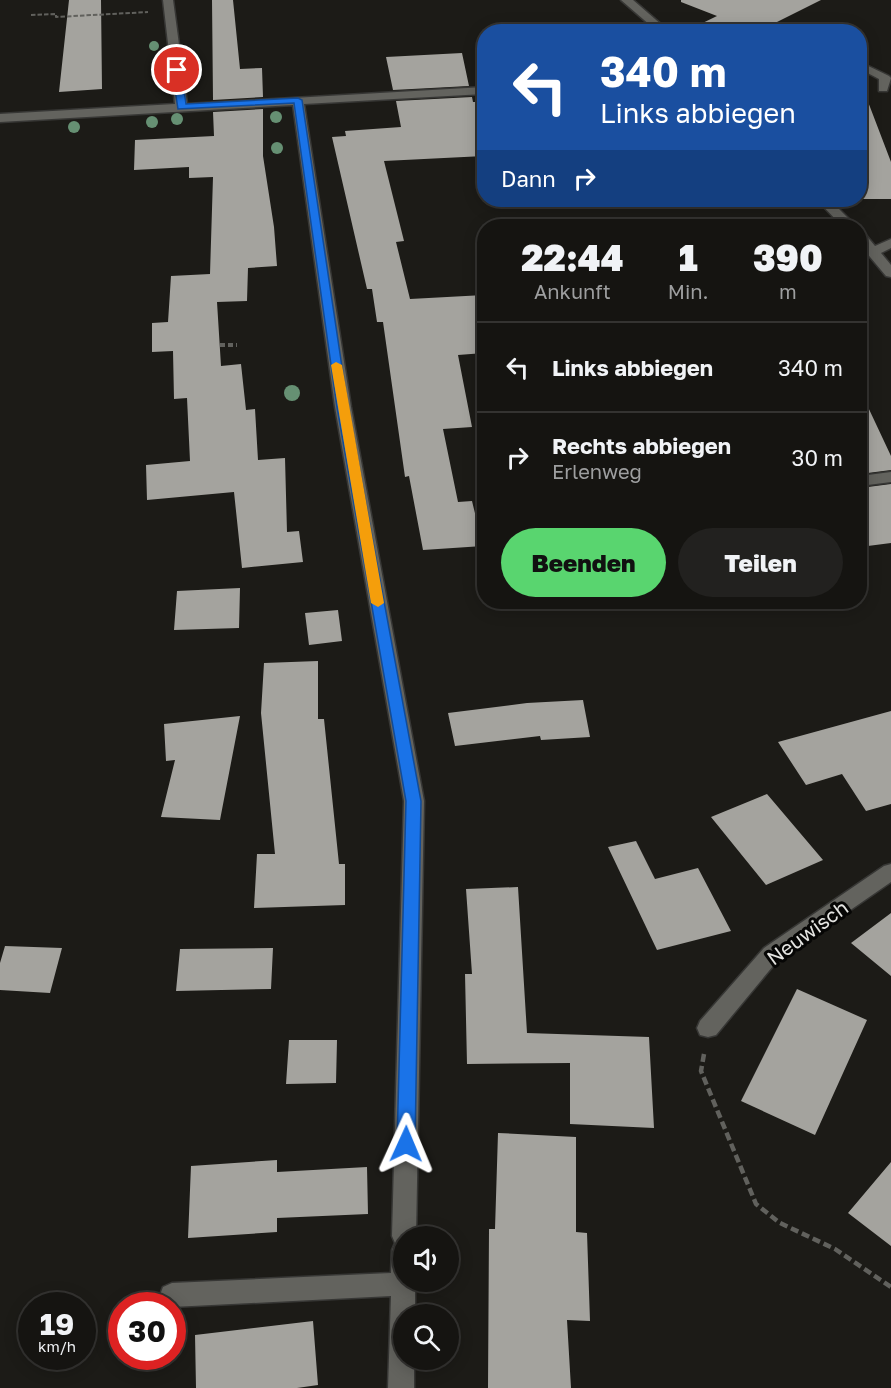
<!DOCTYPE html>
<html lang="de">
<style>
:root{--surface:#151411;--page:#22211f;--text:#f1f3f6;--muted:#9d9e9f;--line:#343331;--accent:#59d56f}
body{margin:0;font-family:"Golos Text",sans-serif;background:var(--page);color:var(--text);height:100vh;display:flex;flex-direction:column;font-size:22px;white-space:nowrap}
*{box-sizing:border-box;margin:0}
p{font-size:20px;color:var(--muted)}
.icon{flex:none;width:33px;height:33px;fill:none;stroke:currentColor;stroke-width:2;stroke-linecap:round;stroke-linejoin:round}
.map{position:relative;flex:1;overflow:hidden}
.side{position:absolute;left:477px;top:219px;width:390px;height:390px;display:flex;flex-direction:column;background:var(--surface);border-radius:24px;box-shadow:0 3px 15px #0003,0 0 0 2px var(--line)}
.side>*{flex:none}
.guide{position:absolute;left:477px;top:24px;width:390px;height:183px;border-radius:24px;box-shadow:0 3px 15px #0003,0 0 0 2px var(--line);background:#1a4fa0;color:#fff;overflow:hidden}
.controls{position:absolute;left:393px;top:1226px;display:grid;gap:12px}
.controls a{display:grid;place-items:center;width:66px;height:66px;border-radius:50%;background:var(--surface);box-shadow:0 3px 15px #0003,0 0 0 2px var(--line);font-size:30px}
.speed{position:absolute;left:18px;top:1292px;display:flex;gap:12px;font-size:30px;font-weight:700;text-align:center}
.speed>*{display:grid;place-content:center;width:78px;height:78px;border-radius:50%;background:var(--surface);box-shadow:0 3px 15px #0003,0 0 0 2px var(--line);line-height:1}
.speed small{font-size:15px;font-weight:400}
.speed .limit{border:9px solid #d22;background:#fff;color:#111}
.pin{position:absolute;display:grid;place-items:center;width:51px;height:51px;color:#fff;margin:-26px;border:3px solid #fff;border-radius:50%;box-shadow:0 2px 6px #0007}
.me{position:absolute;width:66px;margin:-33px;rotate:1deg;stroke-linejoin:round;filter:drop-shadow(0 0 4px #0008)}
.turn{display:flex;align-items:center;gap:21px;height:126px;padding:0 24px;font-size:27px}
.turn .icon{width:78px;height:78px;stroke-width:2.5}
.turn b{display:block;font-size:42px;line-height:51px}
.then{display:flex;align-items:center;height:57px;padding:0 24px;background:#0003;gap:12px;font-size:22px}
.eta{display:flex;justify-content:space-evenly;align-items:center;height:102px;text-align:center}
.eta b{font-size:36px;font-weight:800;line-height:42px}
.action{display:flex;gap:12px;margin-top:auto;padding:12px 24px}
.action a{flex:1;height:69px;border-radius:36px;background:var(--accent);color:#111;font-size:24px;font-weight:800;line-height:69px;text-align:center}
.action a+a{background:var(--page);color:var(--text)}
ul{padding:0;list-style:none}
li{display:flex;align-items:center;gap:18px;height:90px;padding:0 24px;border-top:2px solid var(--line)}
li div{flex:1}
li b{display:block;font-size:22px}
li em{font-style:normal}
.map>svg:first-child{display:block}
.building{fill:#a4a39e}
.lines{fill:none;stroke-linecap:round;stroke-linejoin:round}
.minor-casing{stroke:#373735;stroke-width:3}
.path-far2{stroke:#61615d;stroke-width:2;stroke-dasharray:4.5 2;stroke-linecap:butt}
.path-far1{stroke:#61615d;stroke-width:4;stroke-dasharray:5 3;stroke-linecap:butt}
.path{stroke:#61615d;stroke-width:4.5;stroke-dasharray:8 4;stroke-linecap:butt}
.minor{fill:#63635e;fill-rule:evenodd}
.tree{fill:#669073}
.route{fill:#1a73e8;stroke:#114b97;stroke-width:1.5}
.slow{fill:#f59e0b}
.labels{text-anchor:middle;dominant-baseline:central;stroke-width:6;stroke-linejoin:round;paint-order:stroke}
.street-label{font-size:20px;fill:#e5e5e2;stroke:#060605}
</style>
<div class="map">
<svg width="891" height="1388" viewBox="0 0 891 1388">
<rect width="100%" height="100%" fill="#1c1b17"/>
<path class="building" d="M69 0H101L102 89 59 92Z
M212 0H233L240 69 262 68 263 97 213 100Z
M681 0H821L757 32H684L717 16 681 2Z
M462 53 469 86 393 90 386 57Z
M860 86H862L891 162V199H863L860 187Z
M472 97 473 102H484V156L384 161 404 241 396 242 410 299 484 295V353L458 355 472 427 443 429 458 502 472 501 483 546 423 550 409 476 405 477 383 322H377L372 289H367L332 137 346 136 345 131 401 127 396 101Z
M263 109V156L274 227 277 266 248 268 247 301 217 302 221 366 241 364 246 410 255 409 258 460 285 458 287 532 299 531 303 562 242 568 234 492 147 500 146 465 190 461 187 398 174 399 173 351 152 352V323L168 322 171 276 210 274 213 177 189 178V167L134 170 135 140 214 136 213 112Z
M860 390 891 456V470L860 474Z
M891 484V543L860 547V488Z
M240 588 239 628 174 630 177 591Z
M338 610 342 641 309 645 305 613Z
M318 661V719H324L339 864H345V905L254 908 257 854H275L261 713 264 663Z
M583 700 590 737 541 740 540 736 455 746 448 713 527 703Z
M891 711V804L866 811 842 774 806 785 778 742Z
M240 716 220 820 161 817 175 760 166 761 164 724Z
M767 794 823 860 766 885 711 817Z
M636 841 655 879 698 868 731 931 657 950 608 847Z
M518 887 527 1033 649 1037 654 1128 570 1124V1063L467 1064 465 974H472L466 889Z
M891 913V976L851 943Z
M5 946 62 948 50 993 0 990V963Z
M273 948 271 989 176 991 180 949Z
M797 989 867 1020 815 1135 741 1101Z
M289 1040H337L336 1083 286 1084Z
M498 1133 576 1137V1232L587 1233 590 1321 567 1320 571 1388H488L489 1229H495Z
M277 1160V1172L367 1167 368 1214 277 1218V1232L188 1238 191 1166Z
M891 1162V1246L848 1213Z
M313 1321 318 1385 297 1388H196L195 1335Z"/>
<g class="lines">
<defs>
<path id="minor" d="M163 0H173L187 104 484 87V94L304 104 351 407 424 801 416 1236H404V1281H415V1314H404V1359H414V1388H388L391 1296 172 1307 163 1303 160 1295 163 1287 172 1283 391 1273 392 1250 395 1243 392 1236 404 801 335 407 293 105 0 122V114L175 104Z
M621 0H633L670 32H658Z
M860 62 889 76 891 78 887 91H879V79L860 69Z
M817 200H830L856 226H842Z
M860 233 865 234 875 246 891 239V248L881 253 891 265V277L886 276 860 245Z
M891 472V482L860 486V476Z
M891 864V882L778 960 716 1035 708 1037 700 1035 697 1028 700 1021 764 948 884 866Z"/>
</defs>
<use href="#minor" class="minor-casing"/>
<path class="path-far2" d="M31 15 56 14V17L148 12"/>
<path class="path-far1" d="M220 345H237"/>
<path class="path" d="M704 1054 701 1071 756 1204 780 1223 835 1249 891 1287"/>
<use href="#minor" class="minor"/>
</g>
<g class="tree">
<circle cx="154" cy="46" r="5"/>
<circle cx="276" cy="117" r="6"/>
<circle cx="177" cy="119" r="6"/>
<circle cx="152" cy="122" r="6"/>
<circle cx="74" cy="127" r="6"/>
<circle cx="277" cy="148" r="6"/>
<circle cx="292" cy="393" r="8"/>
</g>
<path class="route" d="M177 68 181 70 186 104 298 98 302 100 348 407 421 801 415 1144 412 1150 406 1152 400 1150 397 1144 406 801 337 407 294 103 178 109 172 70Z"/>
<path class="slow" d="M336 362 342 365 384 603 378 607 371 603 331 365Z"/>
<g class="labels">
<g class="street-label">
<text transform="translate(807 932) rotate(-36)">Neuwisch</text>
</g>
</g>
</svg>
<div class="controls">
<a><svg class="icon" aria-label="sound" viewBox="0 0 24 24"><path d="M4 9h4l5-4v14l-5-4H4zM17 9q2 3 0 6"/></svg></a>
<a><svg class="icon" aria-label="search" viewBox="0 0 24 24"><circle cx="10" cy="10" r="6"/><path d="M15 15l6 6"/></svg></a>
</div>
<div class="speed"><div>19<small>km/h</small></div><div class="limit">30</div></div>
<div class="pin" style="left:177px;top:70px;background:#d93025"><svg class="icon" aria-label="arrive" viewBox="0 0 24 24"><path d="M6 21V4h12l-3 4 3 4H6"/></svg></div>
<svg class="me" style="left:406px;top:1144px" viewBox="-20 -20 40 40"><path d="M0-17L14 15 0 8-14 15z" fill="#1a73e8" stroke="#fff" stroke-width="4"/></svg>
<div class="guide">
<div class="turn"><svg class="icon" aria-label="left" viewBox="0 0 24 24"><path d="M17 20v-9H6M10 6l-5 5 5 5"/></svg><div><b>340 m</b>Links abbiegen</div></div>
<div class="then">Dann<svg class="icon" aria-label="right" viewBox="0 0 24 24"><path d="M7 20v-9h11M14 6l5 5-5 5"/></svg></div>
</div>
<section class="side">
<div class="eta">
<div><b>22:44</b><p>Ankunft</p></div>
<div><b>1</b><p>Min.</p></div>
<div><b>390</b><p>m</p></div>
</div>
<ul>
<li><svg class="icon" aria-label="left" viewBox="0 0 24 24"><path d="M17 20v-9H6M10 6l-5 5 5 5"/></svg><div><b>Links abbiegen</b></div><em>340 m</em></li>
<li><svg class="icon" aria-label="right" viewBox="0 0 24 24"><path d="M7 20v-9h11M14 6l5 5-5 5"/></svg><div><b>Rechts abbiegen</b><p>Erlenweg</p></div><em>30 m</em></li>
</ul>
<div class="action"><a>Beenden</a><a>Teilen</a></div>
</section>
</div>
